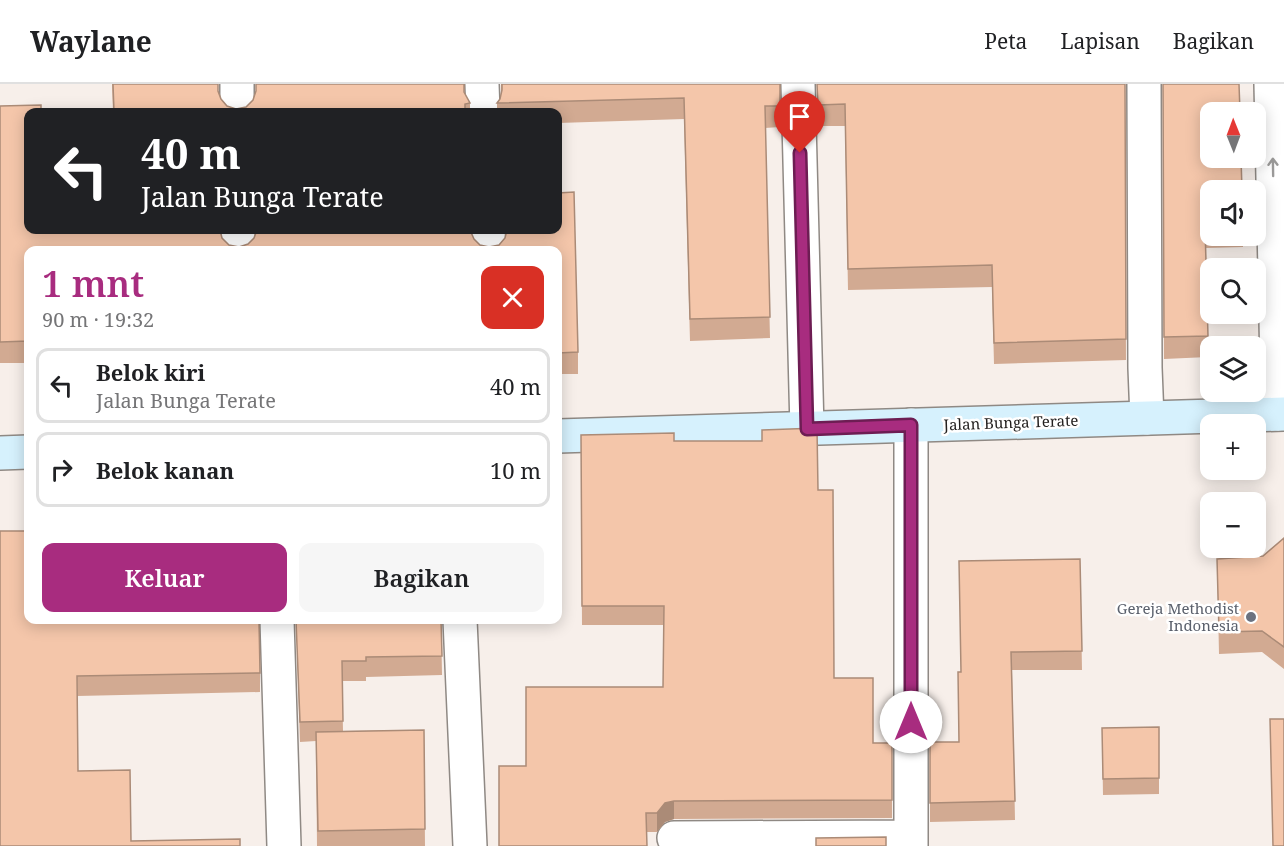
<!DOCTYPE html>
<html lang="id">
<meta charset="utf-8">
<style>
:root{--surface:#fff;--page:#f6f6f6;--text:#202124;--muted:#757577;--line:#e0e0e0;--accent:#a82c7f}
body{margin:0;font-family:"Noto Serif",serif;background:var(--page);color:var(--text);height:100vh;display:flex;flex-direction:column;font-size:22px;white-space:nowrap}
*{box-sizing:border-box;margin:0}
p{font-size:20px;color:var(--muted)}
.icon{flex:none;width:33px;height:33px;fill:none;stroke:currentColor;stroke-width:2;stroke-linecap:round;stroke-linejoin:round}
.map{position:relative;flex:1;overflow:hidden}
.details{position:absolute;left:24px;top:162px;width:538px;height:378px;display:flex;flex-direction:column;background:var(--surface);border-radius:12px;box-shadow:0 3px 15px #0003}
.details>*{flex:none}
.hud{position:absolute;left:24px;top:24px;width:538px;height:126px;border-radius:12px;box-shadow:0 3px 15px #0003;background:#202124;color:#fff;overflow:hidden}
.needle{width:39px;rotate:359deg}
.tools{position:absolute;left:1200px;top:18px;display:grid;gap:12px}
.tools a{display:grid;place-items:center;width:66px;height:66px;border-radius:12px;background:var(--surface);box-shadow:0 3px 15px #0003;font-size:30px}
.pin{position:absolute;display:grid;place-items:center;width:51px;height:51px;color:#fff;margin:-62px -26px;border-radius:50% 50% 50% 0;rotate:-45deg;box-shadow:0 0 6px #0007}
.pin .icon{rotate:45deg}
.me{position:absolute;width:66px;margin:-33px;rotate:0deg;stroke-linejoin:round;filter:drop-shadow(0 0 4px #0008)}
.turn{display:flex;align-items:center;gap:21px;height:126px;padding:0 18px;font-size:27px}
.turn .icon{width:78px;height:78px;stroke-width:2.5}
.turn b{display:block;font-size:42px;line-height:51px}
.round{display:grid;place-items:center;flex:none;width:63px;height:63px;border-radius:12px;background:var(--page)}
.headline{display:flex;align-items:center;justify-content:space-between;height:102px;padding:0 18px}
h1{font-size:36px;font-weight:600;line-height:45px;color:var(--accent)}
.action{display:flex;gap:12px;margin-top:auto;padding:12px 18px}
.action a{flex:1;height:69px;border-radius:12px;background:var(--accent);color:#fff;font-size:24px;font-weight:600;line-height:69px;text-align:center}
.action a+a{background:var(--page);color:var(--text)}
ul{padding:0;list-style:none}
li{display:flex;align-items:center;gap:18px;height:75px;margin:0 12px 9px;padding:0 6px;border:3px solid var(--line);border-radius:12px}
li div{flex:1}
li b{display:block;font-size:22px}
li em{font-style:normal}
header{display:flex;align-items:center;gap:36px;box-sizing:border-box;height:84px;padding:0 30px;background:var(--surface);border-bottom:2px solid var(--line)}
header strong{font-size:28px}
nav{display:flex;gap:33px;margin-inline-start:auto;font-size:21px}
.map>svg:first-child{display:block}
.lines{fill:none;stroke-linecap:round;stroke-linejoin:round}
.street-casing{stroke:#8f8984;stroke-width:36}
.secondary-casing{stroke:#8f8984;stroke-width:36}
.street{stroke:#fff;stroke-width:33}
.secondary{stroke:#d6f1fd;stroke-width:33}
.wall{fill:#d2aa92}
.shaded-wall{fill:#ab8b77}
.building{fill:#f4c6aa;stroke:#ab8b77;stroke-width:1.5}
.oneway{stroke:#9c9b9a}
.route-casing{stroke:#6d1d53;stroke-width:15}
.route{stroke:#a82c7f;stroke-width:10}
.worship-dot{fill:#6b7280;stroke:#fff;stroke-width:2}
.labels{text-anchor:middle;dominant-baseline:central;stroke-width:5;stroke-linejoin:round;paint-order:stroke}
.street-label{font-size:15px;fill:#23201f;stroke:#fff}
.worship-label{font-size:15px;fill:#5b616d;stroke:#fff;text-anchor:end}
</style>
<header>
<strong>Waylane</strong>
<nav><a>Peta</a><a>Lapisan</a><a>Bagikan</a></nav>
</header>
<div class="map">
<svg width="1284" height="762" viewBox="0 0 1284 762">
<rect width="100%" height="100%" fill="#f7efea"/>
<g class="lines">
<defs>
<path id="street" d="M237 0V28
M482 0 483 28
M798 0 807 345
M1144 0 1145 284 1147 334
M1271 0 1278 330
M238 146V166
M488 146 489 166
M911 341V762
M277 536 284 762
M460 536 470 762
M674 754 911 753"/>
<path id="secondary" d="M558 352 1284 330
M0 369 28 368"/>
</defs>
<use href="#street" class="street-casing"/>
<use href="#secondary" class="secondary-casing"/>
<use href="#street" class="street"/>
<use href="#secondary" class="secondary"/>
</g>
<path class="wall" d="M112 0H218V7L221 15 227 22 236 25 464 8 470 19V28H113Z
M501 0H780V43L765 44 770 254 690 257 684 35 558 39V28H497V19L500 15 501 9Z
M817 0H1125L1126 276 994 280 992 203 848 206 845 42H818Z
M1163 0 1210 106V152H1243V163L1206 164 1208 273 1164 275Z
M0 22 28 146 222 154 229 161 239 163 474 155 480 161 489 163 499 161 505 154 507 146H558L578 268V290H558V166H28V279H0Z
M581 351 674 357 818 406 834 594 873 659H892V734L674 735 665 738 657 748H646L526 682 663 603V541H582Z
M0 447 260 589V608L77 612 78 687 131 757 0 762Z
M1284 454V585L1262 568 1219 570 1217 475 1263 472Z
M1080 475 1082 586H1012L1015 736 930 738V658H959L960 588Z
M296 536H441L442 591 366 593V597H342L343 647 424 646 425 762H317L316 657 300 658Z
M1159 643V710L1103 711 1102 644Z"/>
<path class="shaded-wall" d="M674 717V735L665 738 657 748V729L665 719Z"/>
<path class="building" d="M113 0H218V7L221 15 227 22 236 25 246 23 253 16 256 7V0H464V8L470 19 465 20V28H114Z
M502 0H780V22H765L770 233 690 235 684 14 497 19 500 15 502 6Z
M817 0H1125L1126 255 994 259 992 181 848 185 845 20 818 21Z
M1163 0H1239L1240 28H1210V74H1241L1242 106H1210V142H1205L1208 252 1164 253Z
M41 21V28H28V146H220L222 154 229 161 239 163 248 160 254 154 257 146H470L474 155 480 161 489 163 499 161 505 154 507 146H558V109L574 108 578 268 558 269V166H28V257L0 258V22Z
M817 344 818 406H833L834 594H873V659H892V716L674 717 665 719 657 729H646L647 762H499V682H526V603H663L664 522H582L581 351 674 349V357H762V346Z
M0 447H28V536H259L260 589 77 592 78 687 130 686 131 757 240 755V762H0Z
M1284 454V563L1262 547 1219 548 1217 475 1263 472Z
M1080 475 1082 567 1011 568 1015 717 930 719V658H959L958 588H961L959 477Z
M296 536H441L442 572 366 573V577H342L343 637 300 638Z
M1270 635H1284V762H1273Z
M1159 643V694L1103 695 1102 644Z
M424 646 425 745 318 747 316 648Z
M886 753V762H816V754Z"/>
<defs><path id="oneway-shaft" d="M-6 0H5M1.5-3L5.5 0L1.5 3" fill="none" stroke-width="1.6" stroke-linecap="round" stroke-linejoin="round" transform="scale(1.5)"/></defs>
<use class="oneway" href="#oneway-shaft" transform="translate(1273 83) rotate(-91)"/>
<g class="lines">
<defs>
<path id="route" d="M800 69 807 345 911 341V638"/>
</defs>
<use href="#route" class="route-casing"/>
<use href="#route" class="route"/>
</g>
<circle class="worship-dot" cx="1251" cy="533" r="6"/>
<g class="labels">
<g class="street-label">
<text transform="translate(1011 338) rotate(-2)">Jalan Bunga Terate</text>
</g>
<g class="worship-label">
<text x="1239" y="524">Gereja Methodist<tspan x="1239" dy="17">Indonesia</tspan></text>
</g>
</g>
</svg>
<div class="tools">
<a><svg class="needle" viewBox="-14 -14 28 28"><path d="M0-13l5 13h-10z" fill="#e53935"/><path d="M0 13l5-13h-10z" fill="#757577"/></svg></a>
<a><svg class="icon" aria-label="sound" viewBox="0 0 24 24"><path d="M4 9h4l5-4v14l-5-4H4zM17 9q2 3 0 6"/></svg></a>
<a><svg class="icon" aria-label="search" viewBox="0 0 24 24"><circle cx="10" cy="10" r="6"/><path d="M15 15l6 6"/></svg></a>
<a><svg class="icon" aria-label="layers" viewBox="0 0 24 24"><path d="M12 4l9 5-9 5-9-5zM3 14l9 5 9-5"/></svg></a>
<a>+</a>
<a>−</a>
</div>
<div class="pin" style="left:800px;top:69px;background:#d93025"><svg class="icon" aria-label="arrive" viewBox="0 0 24 24"><path d="M6 21V4h12l-3 4 3 4H6"/></svg></div>
<svg class="me" style="left:911px;top:638px" viewBox="-20 -20 40 40"><circle r="19" fill="#fff"/><path d="M0-13L10 11 0 6-10 11z" fill="#a82c7f"/></svg>
<div class="hud">
<div class="turn"><svg class="icon" aria-label="left" viewBox="0 0 24 24"><path d="M17 20v-9H6M10 6l-5 5 5 5"/></svg><div><b>40 m</b>Jalan Bunga Terate</div></div>
</div>
<section class="details">
<div class="headline"><div><h1>1 mnt</h1><p>90 m · 19:32</p></div><a class="round" style="background:#d93025;color:#fff"><svg class="icon" aria-label="close" viewBox="0 0 24 24"><path d="M6 6l12 12M18 6L6 18"/></svg></a></div>
<ul>
<li><svg class="icon" aria-label="left" viewBox="0 0 24 24"><path d="M17 20v-9H6M10 6l-5 5 5 5"/></svg><div><b>Belok kiri</b><p>Jalan Bunga Terate</p></div><em>40 m</em></li>
<li><svg class="icon" aria-label="right" viewBox="0 0 24 24"><path d="M7 20v-9h11M14 6l5 5-5 5"/></svg><div><b>Belok kanan</b></div><em>10 m</em></li>
</ul>
<div class="action"><a>Keluar</a><a>Bagikan</a></div>
</section>
</div>
